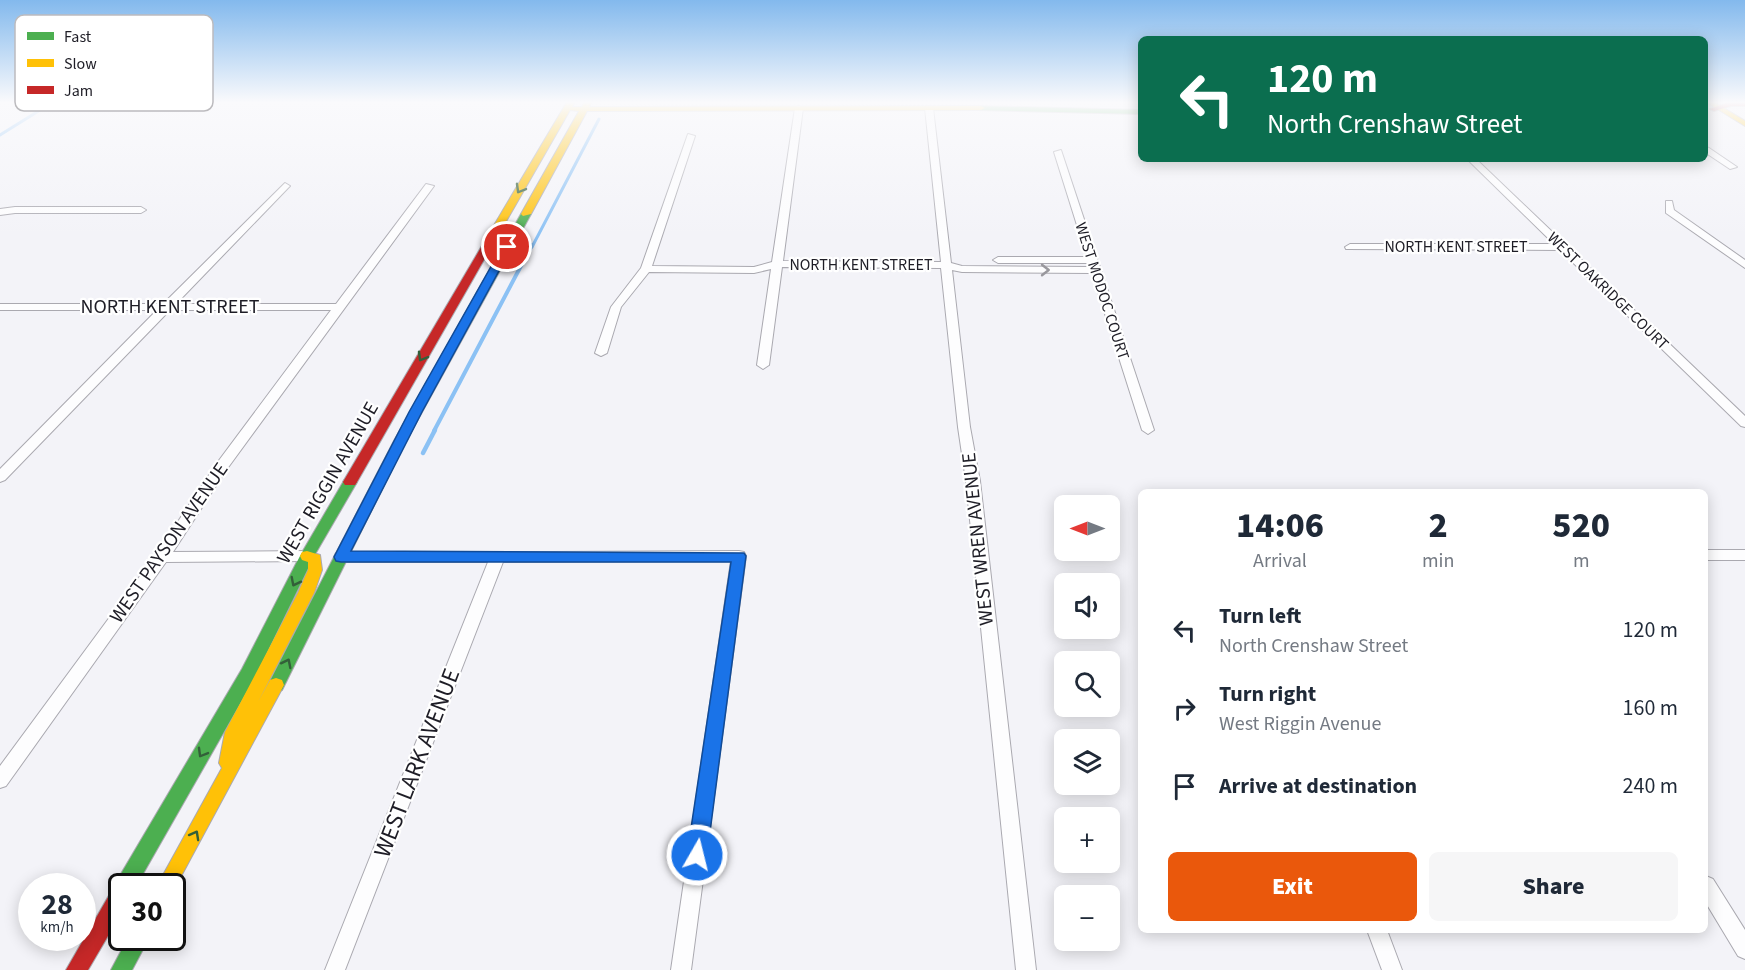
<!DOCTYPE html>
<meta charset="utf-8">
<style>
:root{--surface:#fff;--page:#f6f6f7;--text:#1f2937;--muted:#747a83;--accent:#ea580c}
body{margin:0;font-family:"Source Sans 3",sans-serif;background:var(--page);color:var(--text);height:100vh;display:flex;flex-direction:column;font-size:22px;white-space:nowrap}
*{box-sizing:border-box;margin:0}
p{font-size:20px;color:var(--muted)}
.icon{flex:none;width:33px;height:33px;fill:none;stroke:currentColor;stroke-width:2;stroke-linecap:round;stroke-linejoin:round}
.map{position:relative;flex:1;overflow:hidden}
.side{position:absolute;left:1138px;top:489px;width:570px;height:444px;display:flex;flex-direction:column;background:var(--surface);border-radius:9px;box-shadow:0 3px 15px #0003}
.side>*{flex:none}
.guide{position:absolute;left:1138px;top:36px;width:570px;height:126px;border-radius:9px;box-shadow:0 3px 15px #0003;background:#0b6e4f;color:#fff;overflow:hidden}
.needle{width:39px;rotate:270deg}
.buttons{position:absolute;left:1054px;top:495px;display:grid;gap:12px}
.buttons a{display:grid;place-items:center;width:66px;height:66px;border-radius:9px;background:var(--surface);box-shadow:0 3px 15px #0003;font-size:30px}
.speed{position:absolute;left:18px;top:873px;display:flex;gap:12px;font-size:30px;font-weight:700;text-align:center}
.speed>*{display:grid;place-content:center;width:78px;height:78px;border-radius:50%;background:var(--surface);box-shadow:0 3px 15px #0003;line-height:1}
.speed small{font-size:15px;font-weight:400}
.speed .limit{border:3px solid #111;border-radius:9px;background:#fff;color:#111}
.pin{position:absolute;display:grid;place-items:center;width:51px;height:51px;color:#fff;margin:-26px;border:3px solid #fff;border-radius:50%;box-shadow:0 2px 6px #0007}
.me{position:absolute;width:66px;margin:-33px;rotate:8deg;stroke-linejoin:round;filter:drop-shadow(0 0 4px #0008)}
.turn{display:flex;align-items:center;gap:21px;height:126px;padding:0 30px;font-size:27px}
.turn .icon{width:78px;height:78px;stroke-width:2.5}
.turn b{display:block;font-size:42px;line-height:51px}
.eta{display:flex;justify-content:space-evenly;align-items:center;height:102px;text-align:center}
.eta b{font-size:36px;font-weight:800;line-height:42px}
.button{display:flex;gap:12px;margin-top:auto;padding:12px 30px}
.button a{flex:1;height:69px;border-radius:9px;background:var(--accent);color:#fff;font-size:24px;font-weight:800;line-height:69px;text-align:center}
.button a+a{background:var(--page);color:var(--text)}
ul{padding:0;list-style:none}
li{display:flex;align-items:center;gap:18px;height:78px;padding:0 30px}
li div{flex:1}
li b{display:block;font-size:22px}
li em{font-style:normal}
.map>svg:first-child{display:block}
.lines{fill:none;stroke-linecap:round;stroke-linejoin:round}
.stream-far2{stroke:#8bc1f4;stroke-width:3}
.stream-far1{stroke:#8bc1f4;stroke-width:4}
.stream{stroke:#8bc1f4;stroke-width:4.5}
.street-casing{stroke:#aaa9b0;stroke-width:2}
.fast-casing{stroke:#aaa9b0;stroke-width:2}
.slow-casing{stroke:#aaa9b0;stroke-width:2}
.jam-casing{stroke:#aaa9b0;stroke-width:2}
.street{fill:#fdfdfe;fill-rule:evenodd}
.fast{fill:#4caf50;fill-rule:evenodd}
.slow{fill:#ffc107;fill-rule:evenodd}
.jam{fill:#c62828;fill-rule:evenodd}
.oneway{stroke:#335f39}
.oneway2{stroke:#99989d}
.route{fill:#1a73e8;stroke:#114b97;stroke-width:1.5}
.labels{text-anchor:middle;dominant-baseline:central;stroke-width:4.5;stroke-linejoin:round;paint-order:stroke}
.far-street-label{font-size:16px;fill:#1e1d26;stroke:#fff}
.street-label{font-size:20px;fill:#1e1d26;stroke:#fff}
.near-street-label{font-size:24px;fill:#1e1d26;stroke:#fff}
.key{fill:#fff;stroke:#bcbbbe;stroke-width:1.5}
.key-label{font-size:16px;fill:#1e1d26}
</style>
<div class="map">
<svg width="1745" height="970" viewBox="0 0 1745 970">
<rect width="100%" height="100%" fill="#f3f3f8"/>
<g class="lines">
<path class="stream-far2" d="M0 135 53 102
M532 247 599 119"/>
<path class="stream-far1" d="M434 431 532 245"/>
<path class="stream" d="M423 453 435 430"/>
<defs>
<path id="street" d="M799 106 803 108 783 261 941 262 925 108 929 106 933 108 951 263 962 266 1090 267 1089 263H998L993 260 998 257H1087L1054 152 1061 150 1154 430 1148 434 1142 430 1092 273 962 272 952 270 970 427 980 481 1036 970H1016L966 481 958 427 941 268 782 267 769 365 763 369 757 365 771 269 754 273 649 272 621 307 607 353 601 356 595 353 611 307 641 268 688 134 695 136 652 266 754 267 772 262 795 108Z
M1706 147 1709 148 1737 167 1730 169 1706 153Z
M1467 159H1476L1745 416V427L1741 426 1560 250 1346 249 1345 247 1350 244H1554Z
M285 183 290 186 288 188 176 304H336L426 184 434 186 227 469 173 552 307 551 312 552 314 556 312 560 307 561 166 562 6 786 0 788V766L157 553 217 463 331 310H170L5 480 0 482V469L157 310H0V304H163Z
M1666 201H1672L1674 210 1745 260V268L1666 213Z
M15 207H141L146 210 141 213H15L0 215V209Z
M1706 550H1745V560H1706Z
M739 551 744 552 746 556 691 970H671L731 561 503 562 345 970H325L488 562H341L336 561 334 557 336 553Z
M1706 876 1713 879 1745 930V959L1738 956 1706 903Z
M1367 930H1387L1402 970H1382Z"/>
<path id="fast" d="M981 106 1142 110V114L978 110 977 108Z
M526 211 531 214 406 441 282 690 276 692 270 690 268 685 394 441 521 214Z
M350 477 357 482 314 556 254 679 136 886H122V894L118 893 115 886 118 879 242 669 300 556 345 479Z
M128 938H149L132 970H111Z"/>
<path id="slow" d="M567 102H575L572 107H582L584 102H592L589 107 981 106 985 108 981 110 587 111 531 214 523 216 521 214 579 111 570 110 493 244 485 246 483 244Z
M1706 102H1714L1745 121V126Z
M307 551 320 555 322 570 314 593 258 702 270 680 276 678 282 680 284 685 172 893V886H157L222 768 219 763 225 732 298 593 308 570V562L302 560 300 556 302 552Z"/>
<path id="jam" d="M1729 102H1745V106H1731L1714 111 1710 109Z
M488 241 493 244 357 482 355 485H345L343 482 483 244Z
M122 882 130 886H122V912L88 970H66L115 885Z"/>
</defs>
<use href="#street" class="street-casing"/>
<use href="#fast" class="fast-casing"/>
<use href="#slow" class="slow-casing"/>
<use href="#jam" class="jam-casing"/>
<use href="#street" class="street"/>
<use href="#fast" class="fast"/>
<use href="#slow" class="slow"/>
<use href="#jam" class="jam"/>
</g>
<defs><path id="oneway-chevron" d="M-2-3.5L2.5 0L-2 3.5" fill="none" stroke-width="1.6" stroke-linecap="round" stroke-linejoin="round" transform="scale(1.5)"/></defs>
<g class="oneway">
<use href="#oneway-chevron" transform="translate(520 189) rotate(120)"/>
<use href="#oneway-chevron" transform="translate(422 357) rotate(120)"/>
<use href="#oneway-chevron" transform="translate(295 582) rotate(117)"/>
<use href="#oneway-chevron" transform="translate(287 663) rotate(-63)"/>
<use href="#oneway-chevron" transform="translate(202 753) rotate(120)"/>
<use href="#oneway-chevron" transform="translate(195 835) rotate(-61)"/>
</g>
<use class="oneway2" href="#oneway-chevron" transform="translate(1045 270)"/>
<linearGradient id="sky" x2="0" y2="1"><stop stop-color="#83b9ed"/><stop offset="0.43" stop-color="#fafafc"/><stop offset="1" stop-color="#fafafc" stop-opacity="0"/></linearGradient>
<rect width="1745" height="238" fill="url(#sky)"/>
<path class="route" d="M507 244 512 247 422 412 351 551 744 553 746 556 707 855 704 862 697 864 690 862 687 855 731 562H341L336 561 334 557 409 412 502 247Z"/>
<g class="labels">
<g class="far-street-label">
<text x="1456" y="247">NORTH KENT STREET</text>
<text x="861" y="265">NORTH KENT STREET</text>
<text transform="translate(1102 291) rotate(72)">WEST MODOC COURT</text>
<text transform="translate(1608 291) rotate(44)">WEST OAKRIDGE COURT</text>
</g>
<g class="street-label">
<text x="170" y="307">NORTH KENT STREET</text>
<text transform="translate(328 483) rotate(-60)">WEST RIGGIN AVENUE</text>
<text transform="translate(978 539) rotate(-96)">WEST WREN AVENUE</text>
<text transform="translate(169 543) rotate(-55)">WEST PAYSON AVENUE</text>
</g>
<g class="near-street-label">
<text transform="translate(417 763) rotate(-69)">WEST LARK AVENUE</text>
</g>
</g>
<rect x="15" y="15" width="198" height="96" rx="9" class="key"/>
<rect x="27" y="32" width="27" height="8" fill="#4caf50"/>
<rect x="27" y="59" width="27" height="8" fill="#ffc107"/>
<rect x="27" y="86" width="27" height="8" fill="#c62828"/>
<g class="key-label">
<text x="64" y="42">Fast</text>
<text x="64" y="69">Slow</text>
<text x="64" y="96">Jam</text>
</g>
</svg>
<div class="buttons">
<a><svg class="needle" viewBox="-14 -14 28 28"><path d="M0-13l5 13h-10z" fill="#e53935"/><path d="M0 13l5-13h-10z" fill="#747a83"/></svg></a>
<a><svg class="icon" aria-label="sound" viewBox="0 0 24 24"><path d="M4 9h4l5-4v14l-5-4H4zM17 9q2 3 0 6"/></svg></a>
<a><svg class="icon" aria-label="search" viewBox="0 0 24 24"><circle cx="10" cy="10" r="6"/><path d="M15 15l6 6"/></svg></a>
<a><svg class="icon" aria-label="layers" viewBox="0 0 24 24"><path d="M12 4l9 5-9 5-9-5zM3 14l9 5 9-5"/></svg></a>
<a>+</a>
<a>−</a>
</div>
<div class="speed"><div>28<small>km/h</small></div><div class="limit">30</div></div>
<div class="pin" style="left:507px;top:247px;background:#d93025"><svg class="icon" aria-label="arrive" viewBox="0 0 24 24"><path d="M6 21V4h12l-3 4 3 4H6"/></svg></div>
<svg class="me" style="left:697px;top:855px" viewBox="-20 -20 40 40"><circle r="17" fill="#1a73e8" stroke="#fff" stroke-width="3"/><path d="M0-11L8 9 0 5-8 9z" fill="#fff"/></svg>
<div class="guide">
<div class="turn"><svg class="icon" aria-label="left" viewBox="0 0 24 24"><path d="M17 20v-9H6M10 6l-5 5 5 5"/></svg><div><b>120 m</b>North Crenshaw Street</div></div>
</div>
<section class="side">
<div class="eta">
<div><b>14:06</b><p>Arrival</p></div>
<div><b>2</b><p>min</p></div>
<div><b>520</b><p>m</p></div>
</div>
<ul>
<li><svg class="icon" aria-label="left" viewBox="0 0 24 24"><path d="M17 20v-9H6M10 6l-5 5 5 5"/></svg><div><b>Turn left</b><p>North Crenshaw Street</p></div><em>120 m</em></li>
<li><svg class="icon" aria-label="right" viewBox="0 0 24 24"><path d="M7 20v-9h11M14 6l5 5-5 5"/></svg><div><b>Turn right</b><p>West Riggin Avenue</p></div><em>160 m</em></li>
<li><svg class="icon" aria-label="arrive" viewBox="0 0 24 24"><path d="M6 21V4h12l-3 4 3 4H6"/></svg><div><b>Arrive at destination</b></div><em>240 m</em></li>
</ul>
<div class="button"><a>Exit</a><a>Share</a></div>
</section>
</div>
